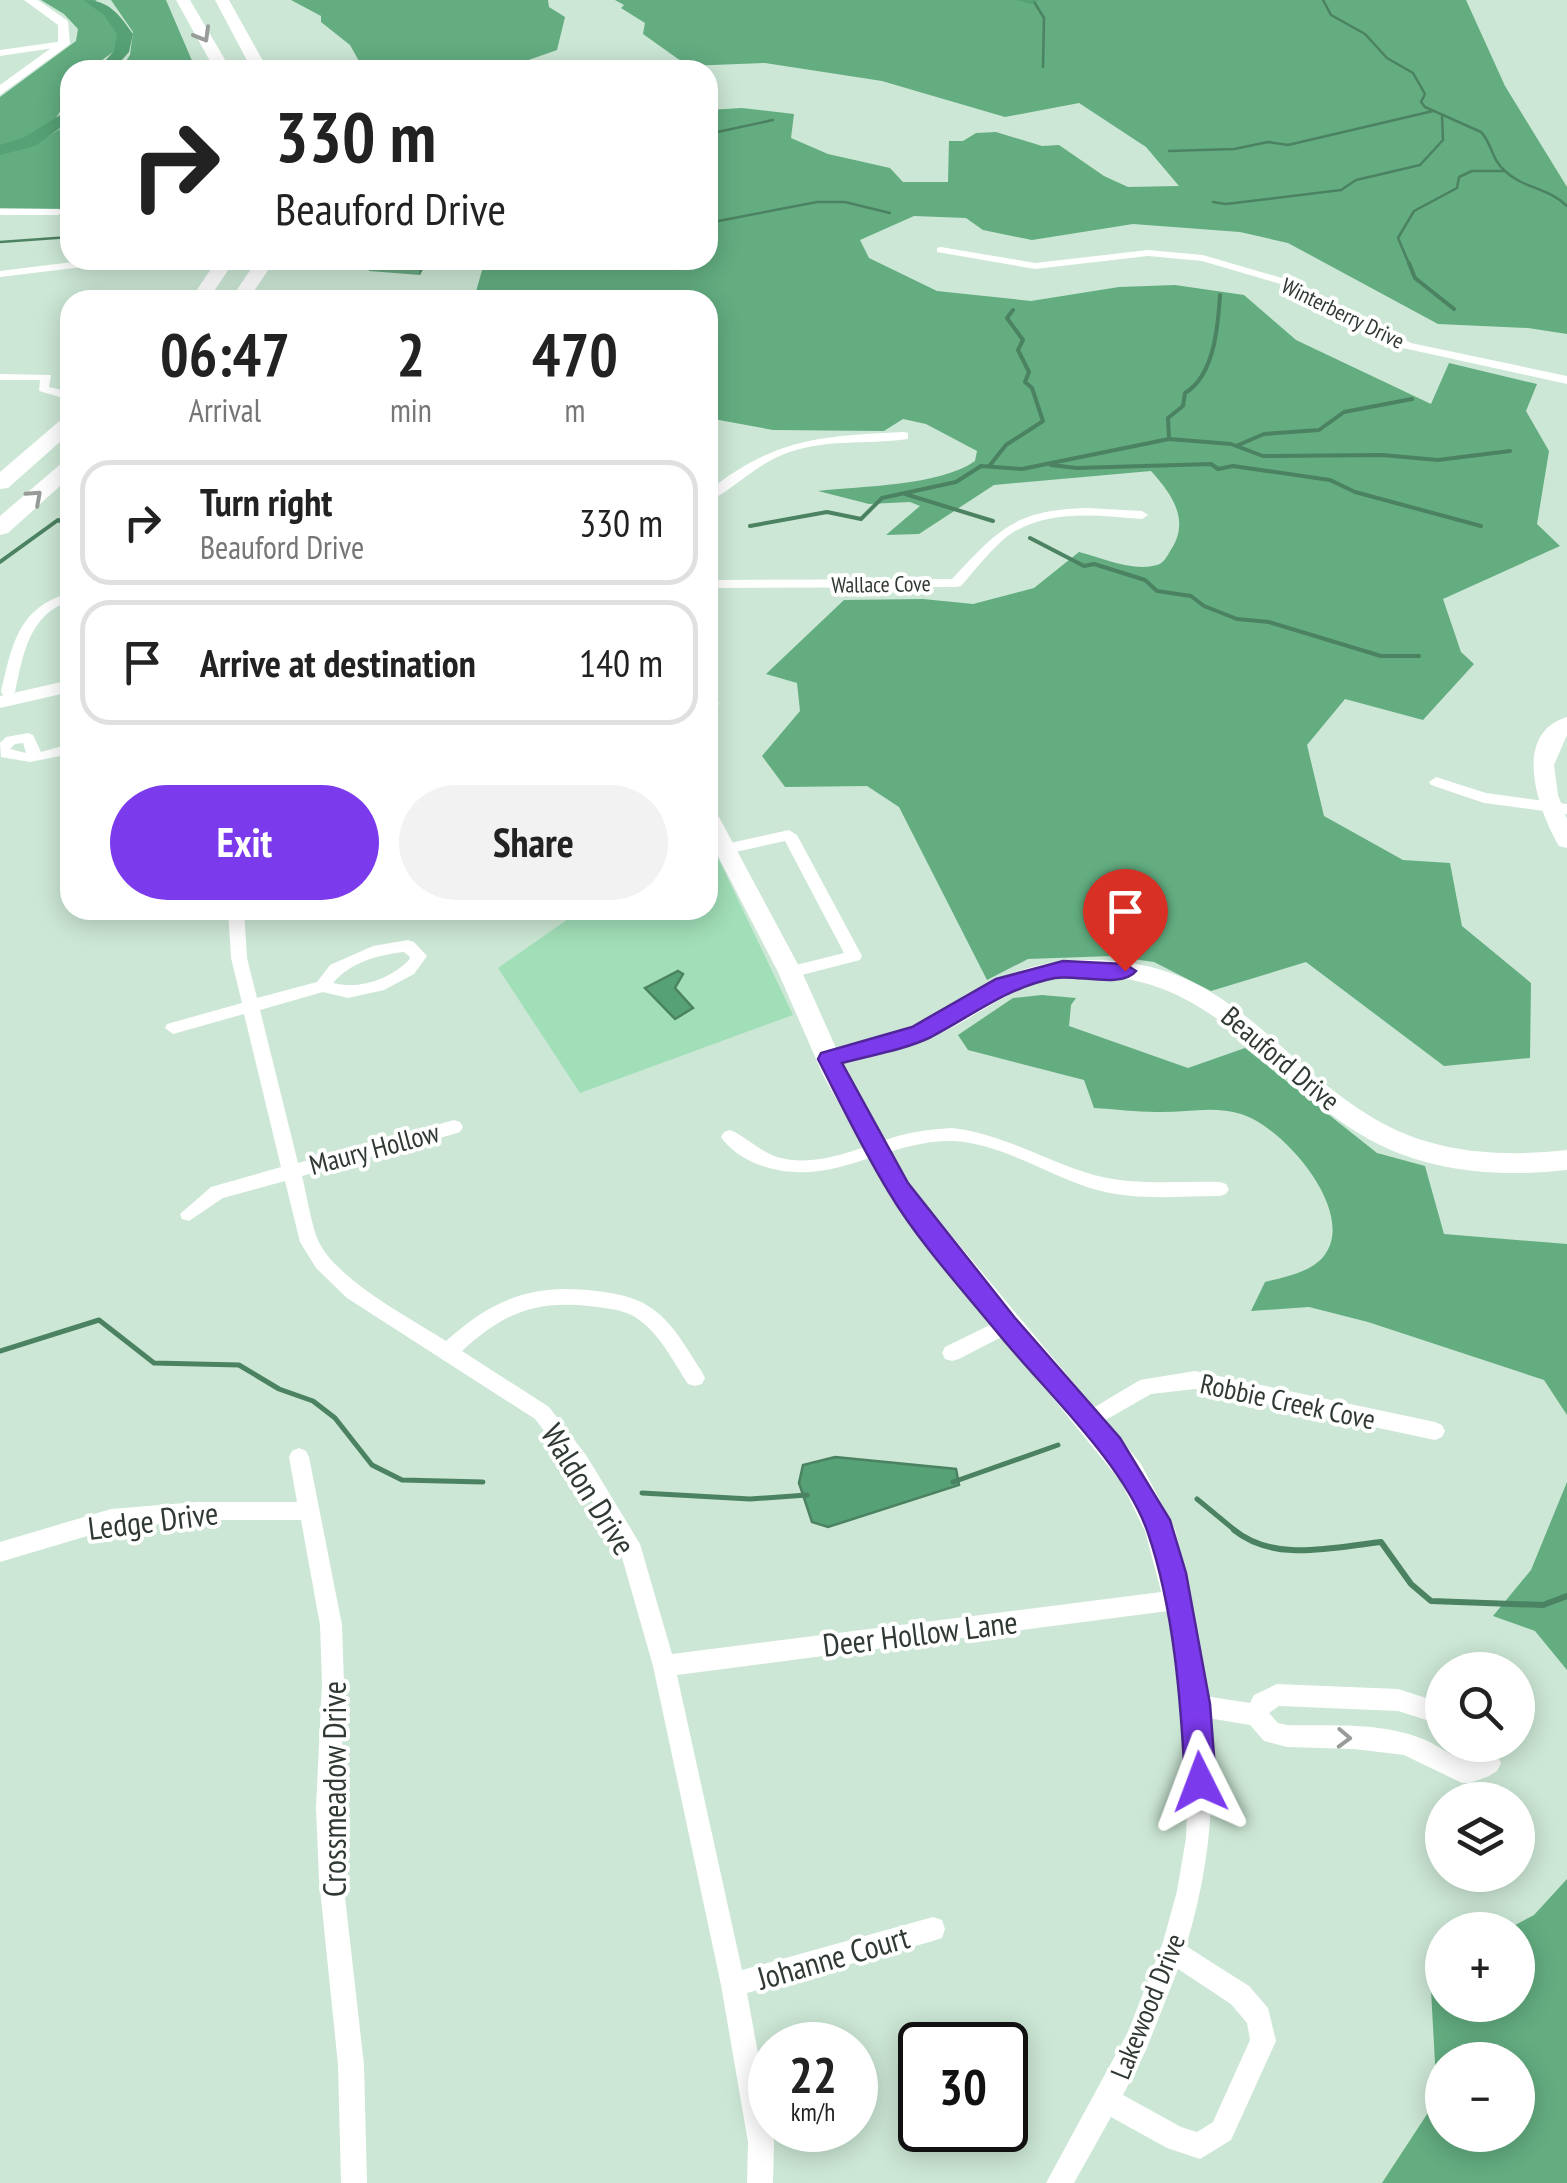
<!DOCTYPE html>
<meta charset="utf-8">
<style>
:root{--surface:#fff;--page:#f2f2f2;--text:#222;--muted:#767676;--line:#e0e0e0;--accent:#7c3aed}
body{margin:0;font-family:"PT Sans Narrow",sans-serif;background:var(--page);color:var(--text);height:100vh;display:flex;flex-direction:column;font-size:38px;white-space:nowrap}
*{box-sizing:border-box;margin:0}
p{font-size:32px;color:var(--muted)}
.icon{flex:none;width:55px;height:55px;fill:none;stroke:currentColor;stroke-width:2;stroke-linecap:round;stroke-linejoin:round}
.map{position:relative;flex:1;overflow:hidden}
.sheet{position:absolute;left:60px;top:290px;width:658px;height:630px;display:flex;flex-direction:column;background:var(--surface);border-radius:30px;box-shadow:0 5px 25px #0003}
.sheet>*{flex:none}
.banner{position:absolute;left:60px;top:60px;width:658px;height:210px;border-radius:30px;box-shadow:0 5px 25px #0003;background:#fff;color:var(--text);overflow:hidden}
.buttons{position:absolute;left:1425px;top:1652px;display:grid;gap:20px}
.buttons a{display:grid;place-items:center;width:110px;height:110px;border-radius:50%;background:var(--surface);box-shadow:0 5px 25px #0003;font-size:50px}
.speed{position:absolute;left:748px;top:2022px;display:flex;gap:20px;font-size:50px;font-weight:700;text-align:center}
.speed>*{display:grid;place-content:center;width:130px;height:130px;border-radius:50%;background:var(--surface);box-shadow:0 5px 25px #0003;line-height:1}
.speed small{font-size:25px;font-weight:400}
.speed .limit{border:5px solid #111;border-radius:15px;background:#fff;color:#111}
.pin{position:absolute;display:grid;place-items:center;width:85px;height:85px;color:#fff;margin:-102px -42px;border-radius:50% 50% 50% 0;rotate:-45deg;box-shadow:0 0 10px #0007}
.pin .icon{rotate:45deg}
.me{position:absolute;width:110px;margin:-55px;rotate:357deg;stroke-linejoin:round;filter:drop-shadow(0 0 8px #0008)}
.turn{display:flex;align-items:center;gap:35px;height:210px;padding:0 50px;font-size:45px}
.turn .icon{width:130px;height:130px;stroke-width:2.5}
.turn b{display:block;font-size:70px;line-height:85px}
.eta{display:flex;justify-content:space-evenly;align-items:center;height:170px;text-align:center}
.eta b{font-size:60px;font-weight:700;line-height:70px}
.button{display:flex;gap:20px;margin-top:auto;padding:20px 50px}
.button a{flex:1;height:115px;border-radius:60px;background:var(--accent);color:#fff;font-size:40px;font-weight:700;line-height:115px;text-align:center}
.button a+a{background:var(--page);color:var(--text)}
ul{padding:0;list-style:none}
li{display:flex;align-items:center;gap:30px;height:125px;margin:0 20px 15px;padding:0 30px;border:5px solid var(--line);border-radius:30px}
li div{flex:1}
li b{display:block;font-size:38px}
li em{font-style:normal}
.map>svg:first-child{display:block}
.green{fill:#a1dfb8}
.forest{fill:#63ad81;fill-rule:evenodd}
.water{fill:#56a175;stroke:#4b8261;stroke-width:2.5}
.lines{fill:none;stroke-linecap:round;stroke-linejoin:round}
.stream-far3{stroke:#4b8261;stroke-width:2.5}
.stream-far2{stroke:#4b8261;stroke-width:4}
.stream-far1{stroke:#4b8261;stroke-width:5}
.stream{stroke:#4b8261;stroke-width:6}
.river{fill:#56a175;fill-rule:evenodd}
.street{fill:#fff;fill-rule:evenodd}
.secondary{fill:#fff;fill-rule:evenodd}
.highway{fill:#fff;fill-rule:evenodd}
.wall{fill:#6aaa83}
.shaded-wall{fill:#568b6a}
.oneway{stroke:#989c99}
.route{fill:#7c3aed;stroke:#51269a;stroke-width:2.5}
.labels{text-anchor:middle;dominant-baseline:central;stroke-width:8;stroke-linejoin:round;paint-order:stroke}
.far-street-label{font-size:22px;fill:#303a33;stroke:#fff}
.street-label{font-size:28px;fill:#303a33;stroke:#fff}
.near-street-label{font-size:32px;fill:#303a33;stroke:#fff}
</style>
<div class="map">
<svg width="1567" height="2183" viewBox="0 0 1567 2183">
<rect width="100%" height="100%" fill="#cce7d5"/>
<path class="green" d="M708 837 793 1015 580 1093 498 968 581 910H708Z"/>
<path class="forest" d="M41 0H97L90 4C110 15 120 25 119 48L88 70H70C70 117 43 140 0 149V97L76 41 78 29 64 14Z
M111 0H166L196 70H120L130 55 133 32Z
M291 0H548L549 7 565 17 557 50 500 70H364L350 45 321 22V16Z
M615 0H1466L1505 86 1567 187V334L1528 328 1438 324 1288 243 1240 232 1133 224 1032 240 983 230 966 218 914 216 860 240 869 258 937 291 1031 301 1119 287 1175 285 1244 295 1296 340 1431 404 1449 363 1537 384 1526 411 1549 451 1537 524 1560 546 1443 599 1461 652 1474 664 1423 720 1345 699 1307 745 1324 816 1403 860 1450 863 1462 926 1531 983 1530 1058 1444 1066 1306 962 1211 991 1154 962 1112 956 1028 959 987 980 899 807 867 786 785 787 762 756 800 711 797 683 766 674 844 600 923 599 973 604 1034 588 1079 552C1102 558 1133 572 1157 565 1165 563 1168 554 1172 548 1190 519 1171 493 1151 471L994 485 919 534 886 535 920 506 910 502 869 504 818 491C861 486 940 486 975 461L977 451 926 424 903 419 884 431 773 430 708 418V300H534L528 296 475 295 485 260H708V110L742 108 794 114 791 138 828 154 890 168 903 182H948L949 141H963L976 133 996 132 1042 146 1059 145 1104 176 1128 187 1179 186 1146 147 1079 103 1005 117 882 81 765 63 688 66 643 34 645 23 621 8 624 5Z
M70 123V209L0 208V154L37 143Z
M1042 995 1076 998 1071 1005 1069 1026 1188 1068 1245 1048 1377 1153 1425 1166 1444 1234 1567 1244V1415L1544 1380 1368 1322 1309 1307 1251 1311 1265 1282C1285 1277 1314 1272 1326 1253 1355 1209 1282 1126 1241 1114 1213 1105 1185 1113 1156 1112 1136 1112 1115 1109 1094 1108L1084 1080 968 1050 958 1035 1013 998Z
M1567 1482V1670L1535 1631 1493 1616 1531 1570Z
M1567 1879V2183H1382L1437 2099 1430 1972 1442 1965V2005H1518V1930H1506L1534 1915ZM1442 2060H1518V2135H1442Z"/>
<path class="water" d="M678 971 683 974 675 988 693 1008 675 1019 645 988Z
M835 1457 956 1469 959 1485 828 1527 812 1522 799 1483 803 1465Z"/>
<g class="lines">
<path class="stream-far3" d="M1033 0 1044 18 1043 67
M1323 0 1331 15 1365 34 1387 58 1413 73 1425 94 1421 102 1425 107 1481 132C1492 143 1491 159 1505 171 1522 188 1549 188 1567 206
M708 134 773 120
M1169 151 1234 149 1268 142 1288 145 1433 111
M1213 202 1226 204 1341 190 1356 180 1420 165 1443 140 1442 115
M708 223 817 202H845L890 213
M0 242 70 237
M1410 266 1398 238 1414 211 1457 188 1459 177 1472 171H1504"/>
<path class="stream-far2" d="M1409 263 1415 278 1454 309
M1169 439 1168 418 1183 406 1185 393C1214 376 1218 327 1220 295
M1236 446 1264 434 1319 430 1344 412 1412 399
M990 465 1006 445 1043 421 1032 388 1025 382 1029 372 1018 350 1023 340 1007 318 1013 310
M1051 465 1077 468 1211 464 1218 469 1233 466 1330 480 1355 492 1481 526
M905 494 993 521
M750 526 827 512 861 519 882 498 956 482 981 466 1022 469 1169 439 1231 444 1263 456 1382 455 1438 460 1510 451
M1030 538 1084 566 1094 564 1145 580 1157 591 1191 596 1204 606 1237 619 1269 622 1381 656H1419
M0 562 58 520 70 524"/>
<path class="stream-far1" d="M0 1351 99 1320 154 1363 239 1365 279 1389 313 1401 335 1418 372 1465 402 1480 483 1482
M953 1482 1058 1445
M642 1493 750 1499 807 1495
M1197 1499 1237 1532"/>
<path class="stream" d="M1234 1530C1275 1563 1333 1547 1381 1542L1411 1584 1431 1601 1543 1605 1567 1596"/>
<path class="river" d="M83 0C109 0 118 13 133 34L129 52 113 70H97L114 51 117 34 104 15Z
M1017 0H1038L1031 4Z
M70 109V121L35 146 0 155V145L23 138Z"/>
<path class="street" d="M64 41 67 46 0 56V50Z
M0 209H58L63 212 58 215H0Z
M941 247 1035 263 1148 250 1203 255 1292 281 1411 343 1567 376V384L1403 348 1284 285 1202 261 1148 256 1035 269 937 252V248Z
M89 260H121L116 263 0 277V271Z
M441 294 520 297 526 300H425Z
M0 374 51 375 49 387 70 392V400L39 391 40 380H0Z
M904 432 908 433V439C866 445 822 438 782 455 754 466 732 491 708 501V491C776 438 820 436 904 432Z
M1087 508 1142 511 1148 515 1142 519C1096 515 1042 508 1004 539 988 553 975 570 961 586L956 587 708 588V580L952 579C999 529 1015 510 1087 508Z
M70 593V601C29 614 23 655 15 692L8 696 3 695 1 692C12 645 18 607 70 593Z
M708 690 713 691 719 704 713 712 708 713Z
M28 733 33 735 41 752 70 744V754L30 762 1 757 0 743 6 737ZM23 743 26 753 10 749 15 744Z
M1436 777 1486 793 1567 804V814L1484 803 1431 785 1429 782Z
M789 830 797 835 862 956 860 960 790 978 782 972 784 968 844 953 785 841 726 854 718 849 726 844Z
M228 910H244L247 958 257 998 317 982 330 965 373 946 408 940 414 942 427 956 414 974 384 990 348 998 323 992 260 1010 298 1163 454 1120 460 1122 463 1127 460 1132 454 1134 302 1176C307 1196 310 1218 317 1238 333 1278 410 1318 446 1341 493 1299 532 1283 596 1291 613 1293 633 1296 648 1306 672 1320 687 1349 702 1372L705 1378 702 1384 695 1386 688 1384C673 1361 659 1332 635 1317 622 1309 604 1308 589 1306 533 1300 503 1314 462 1351L549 1407 586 1455 640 1544 672 1654 1177 1590 1185 1593 1188 1600 1205 1696 1250 1703 1254 1695 1277 1684 1398 1689 1442 1703V1725L1398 1711 1279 1706 1269 1713 1278 1723 1287 1725C1332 1726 1381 1722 1423 1739 1441 1746 1455 1762 1475 1759L1469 1745H1492L1501 1763 1497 1771 1487 1777 1470 1783H1462L1404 1755 1354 1749 1287 1747 1264 1741 1250 1725 1208 1718C1217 1795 1209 1871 1186 1946L1249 1986 1268 2008 1276 2041 1231 2140 1200 2159 1167 2148 1111 2117 1074 2183H1046L1128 2032 1163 1942 1177 1891 1186 1838 1189 1760 1182 1691 1168 1611 677 1675 742 1970 933 1917 942 1920 945 1929 942 1938 933 1941 747 1993 774 2142 773 2183H747L748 2142 721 1985 653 1666 619 1547 572 1467 535 1419 347 1298 316 1268 300 1242 285 1181 223 1198 189 1221 182 1219 180 1214 211 1187 281 1167 244 1014 173 1034 165 1028 167 1024 242 1003 231 958ZM404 952 410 957 409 960C390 979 360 990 333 983 351 962 378 955 404 952ZM1178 1969 1231 2004 1247 2023 1250 2040 1213 2122 1197 2132 1181 2127 1123 2095 1146 2050Z
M952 1128C1004 1134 1045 1161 1094 1175 1135 1186 1178 1181 1220 1182L1226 1184 1229 1189 1226 1194 1220 1196C1179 1196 1137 1201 1097 1190 1049 1177 1003 1143 952 1141 882 1140 829 1192 757 1164 744 1159 729 1149 721 1137L724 1132 730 1130C747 1137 759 1151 777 1157 817 1169 861 1147 898 1136 916 1131 934 1129 952 1128Z
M1006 1317 1013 1319 1016 1325 1013 1331 959 1359 952 1361 945 1359 942 1353 945 1347Z
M1195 1371 1435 1422 1442 1425 1445 1431 1442 1437 1435 1440 1195 1389 1151 1394 1090 1429 1083 1426 1080 1420 1083 1414 1140 1380Z
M299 1448 306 1451 309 1457 342 1625 344 1684 340 1808 343 1879 364 2065 367 2183H341L338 2065 319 1879 316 1808 322 1684 320 1625 301 1520H197L111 1529 0 1562V1542L111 1509 197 1502H297L289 1457 292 1451Z"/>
<path class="secondary" d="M24 0H38L68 21 70 44 0 95V85L58 43V25Z
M70 680V692L0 708V696Z
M1567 717V735L1554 765 1558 795 1567 819V848L1559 846C1539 812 1510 734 1567 717Z
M708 810 719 817 802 972 836 1048C865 1040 895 1034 922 1021 983 991 1010 962 1083 960 1231 956 1271 1061 1382 1123 1439 1154 1504 1157 1567 1150V1170C1497 1178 1422 1172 1360 1134 1268 1078 1217 981 1099 976 1022 973 1000 1005 937 1035 908 1049 874 1056 843 1064L908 1183 1141 1464 1175 1529 1192 1600 1188 1610 1177 1614 1166 1610 1145 1531 1121 1482 890 1197 823 1075 778 972 708 837Z"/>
<path class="highway" d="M176 0H190L231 70H215Z
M215 0H229L268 70H252Z
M217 260H235L208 300H190Z
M257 260H275L248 300H230Z
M70 416V433L8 488 0 489V472L63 418Z
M70 460V477L8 533 0 535V516L63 462Z"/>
</g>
<path class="wall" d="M367 260H454L448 269 424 267 420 275 369 271Z"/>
<path class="shaded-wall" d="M417 260H423L424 267 420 275Z"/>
<defs><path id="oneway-chevron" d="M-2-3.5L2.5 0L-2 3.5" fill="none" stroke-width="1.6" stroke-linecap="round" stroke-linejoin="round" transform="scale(2.5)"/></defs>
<g class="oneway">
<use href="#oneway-chevron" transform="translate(203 35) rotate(60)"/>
<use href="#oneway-chevron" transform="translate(35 497) rotate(-42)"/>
<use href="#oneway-chevron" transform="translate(1344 1738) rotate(2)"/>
</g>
<path class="route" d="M1063 961 1125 964 1136 971C1122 989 1076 974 1055 978 1008 987 973 1015 931 1037 904 1050 871 1055 842 1063L908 1183 1015 1318 1120 1438 1170 1520 1186 1573 1210 1704 1216 1782 1211 1792 1200 1797 1190 1792 1185 1782C1181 1702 1174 1609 1148 1533 1124 1463 1044 1390 997 1332 961 1288 919 1242 890 1194 863 1150 841 1104 818 1059L821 1053 912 1027 996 979Z"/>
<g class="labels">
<g class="far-street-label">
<text transform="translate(1343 313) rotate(26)">Winterberry Drive</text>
<text transform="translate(881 584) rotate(-1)">Wallace Cove</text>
</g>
<g class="street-label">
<text transform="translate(1281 1058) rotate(40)">Beauford Drive</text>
<text transform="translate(374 1148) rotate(-15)">Maury Hollow</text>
<text transform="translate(1288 1401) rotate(12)">Robbie Creek Cove</text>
<text transform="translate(1147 2006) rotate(-68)">Lakewood Drive</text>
</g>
<g class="near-street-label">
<text transform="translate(589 1489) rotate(58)">Waldon Drive</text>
<text transform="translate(153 1520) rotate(-7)">Ledge Drive</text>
<text transform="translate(920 1633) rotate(-7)">Deer Hollow Lane</text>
<text transform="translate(334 1789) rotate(-90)">Crossmeadow Drive</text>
<text transform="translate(833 1957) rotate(-16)">Johanne Court</text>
</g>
</g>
</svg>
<div class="buttons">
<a><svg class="icon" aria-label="search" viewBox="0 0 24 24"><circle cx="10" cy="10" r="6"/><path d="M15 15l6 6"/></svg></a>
<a><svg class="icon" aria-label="layers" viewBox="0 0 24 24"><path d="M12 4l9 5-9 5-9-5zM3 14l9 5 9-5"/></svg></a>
<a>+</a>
<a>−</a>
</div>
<div class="speed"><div>22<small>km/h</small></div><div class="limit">30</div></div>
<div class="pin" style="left:1125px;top:971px;background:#d93025"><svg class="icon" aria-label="arrive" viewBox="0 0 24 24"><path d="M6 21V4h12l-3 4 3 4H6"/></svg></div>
<svg class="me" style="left:1200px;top:1782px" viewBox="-20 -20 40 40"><path d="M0-17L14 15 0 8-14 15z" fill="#7c3aed" stroke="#fff" stroke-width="4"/></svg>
<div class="banner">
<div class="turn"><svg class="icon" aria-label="right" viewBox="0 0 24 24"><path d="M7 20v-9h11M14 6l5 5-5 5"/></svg><div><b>330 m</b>Beauford Drive</div></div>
</div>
<section class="sheet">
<div class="eta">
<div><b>06:47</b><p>Arrival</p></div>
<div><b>2</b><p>min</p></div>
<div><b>470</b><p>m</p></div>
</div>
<ul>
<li><svg class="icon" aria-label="right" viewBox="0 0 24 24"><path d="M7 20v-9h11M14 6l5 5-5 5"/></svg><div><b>Turn right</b><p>Beauford Drive</p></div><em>330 m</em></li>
<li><svg class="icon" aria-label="arrive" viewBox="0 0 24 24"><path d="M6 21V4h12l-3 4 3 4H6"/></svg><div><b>Arrive at destination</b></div><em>140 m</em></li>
</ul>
<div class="button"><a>Exit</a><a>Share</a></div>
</section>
</div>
